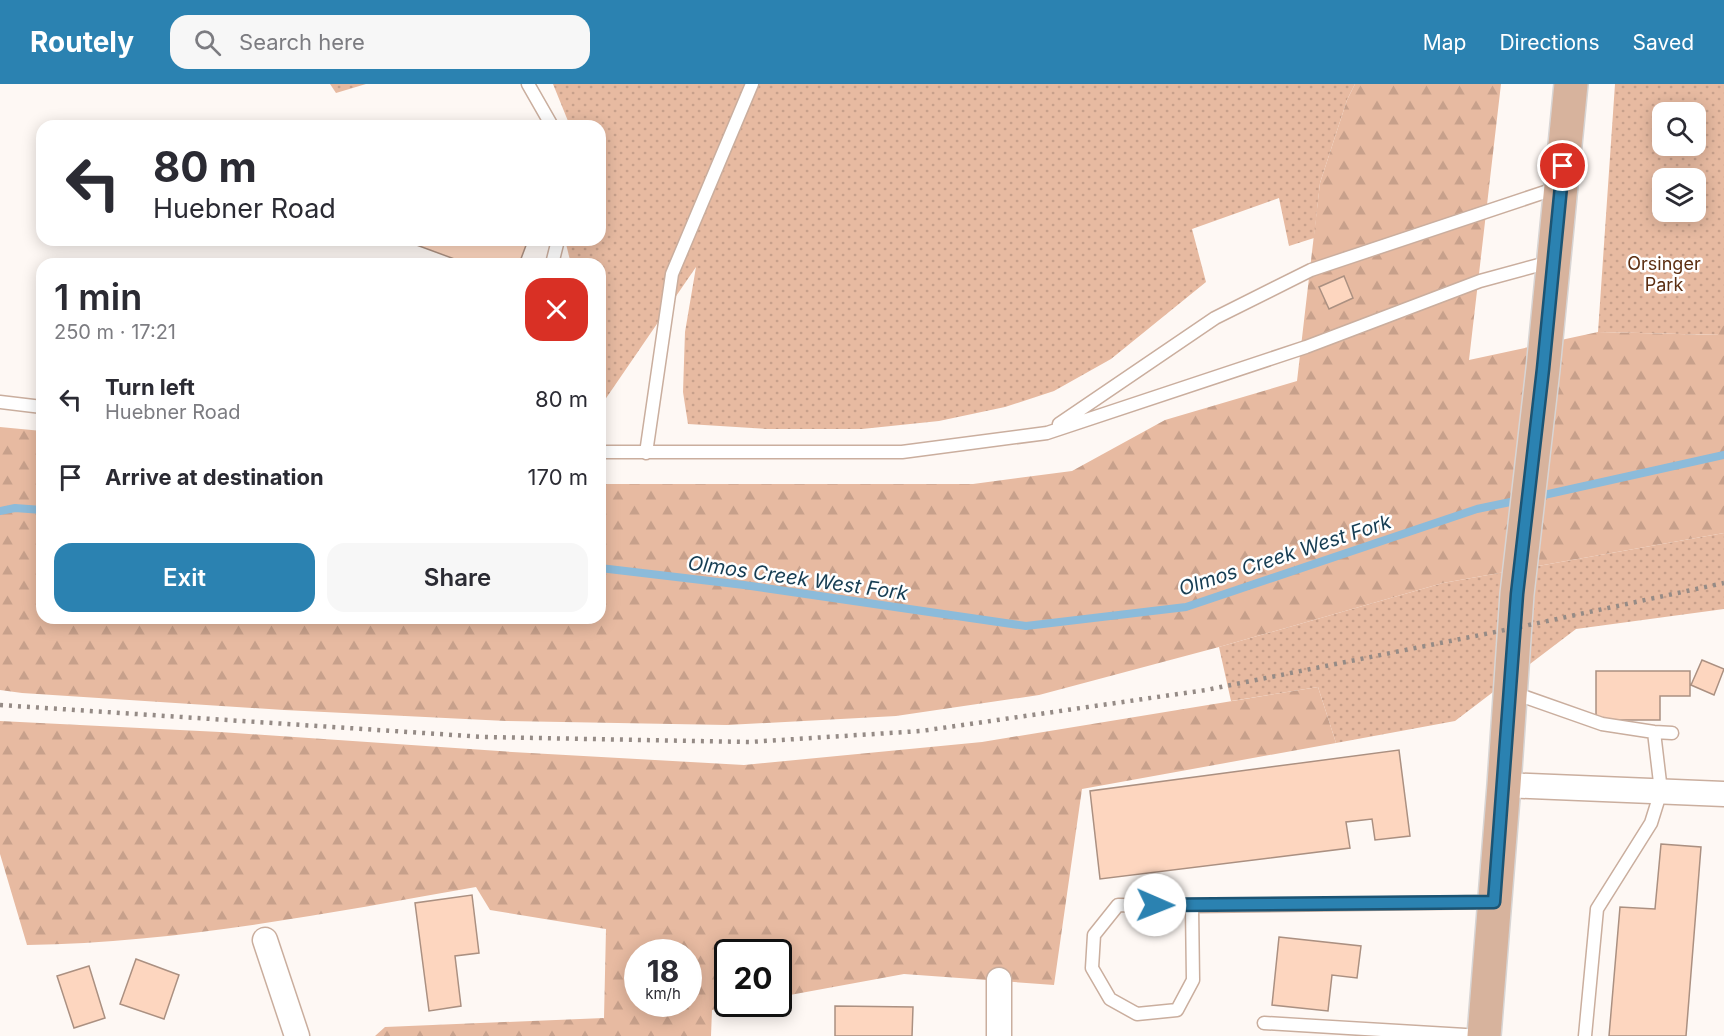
<!DOCTYPE html>
<meta charset="utf-8">
<style>
:root{--surface:#fff;--page:#f7f7f7;--text:#2b2b33;--muted:#7c7c81;--accent:#2b82b1}
body{margin:0;font-family:Inter,sans-serif;background:var(--page);color:var(--text);height:100vh;display:flex;flex-direction:column;font-size:22px;white-space:nowrap}
*{box-sizing:border-box;margin:0}
p{font-size:20px;color:var(--muted)}
.icon{flex:none;width:33px;height:33px;fill:none;stroke:currentColor;stroke-width:2;stroke-linecap:round;stroke-linejoin:round}
.map{position:relative;flex:1;overflow:hidden}
.side{position:absolute;left:36px;top:174px;width:570px;height:366px;display:flex;flex-direction:column;background:var(--surface);border-radius:18px;box-shadow:0 3px 15px #0003}
.side>*{flex:none}
.guide{position:absolute;left:36px;top:36px;width:570px;height:126px;border-radius:18px;box-shadow:0 3px 15px #0003;background:#fff;color:var(--text);overflow:hidden}
.controls{position:absolute;left:1652px;top:18px;display:grid;gap:12px}
.controls a{display:grid;place-items:center;width:54px;height:54px;border-radius:12px;background:var(--surface);box-shadow:0 3px 15px #0003;font-size:30px}
.speed{position:absolute;left:624px;top:855px;display:flex;gap:12px;font-size:30px;font-weight:700;text-align:center}
.speed>*{display:grid;place-content:center;width:78px;height:78px;border-radius:50%;background:var(--surface);box-shadow:0 3px 15px #0003;line-height:1}
.speed small{font-size:15px;font-weight:400}
.speed .limit{border:3px solid #111;border-radius:9px;background:#fff;color:#111}
.pin{position:absolute;display:grid;place-items:center;width:51px;height:51px;color:#fff;margin:-26px;border:3px solid #fff;border-radius:50%;box-shadow:0 2px 6px #0007}
.me{position:absolute;width:66px;margin:-33px;rotate:91deg;stroke-linejoin:round;filter:drop-shadow(0 0 4px #0008)}
.turn{display:flex;align-items:center;gap:21px;height:126px;padding:0 18px;font-size:27px}
.turn .icon{width:78px;height:78px;stroke-width:2.5}
.turn b{display:block;font-size:42px;line-height:51px}
.round{display:grid;place-items:center;flex:none;width:63px;height:63px;border-radius:18px;background:var(--page)}
.head{display:flex;align-items:center;justify-content:space-between;height:102px;padding:0 18px}
h1{font-size:36px;font-weight:600;line-height:45px}
.primary-button{display:flex;gap:12px;margin-top:auto;padding:12px 18px}
.primary-button a{flex:1;height:69px;border-radius:18px;background:var(--accent);color:#fff;font-size:24px;font-weight:600;line-height:69px;text-align:center}
.primary-button a+a{background:var(--page);color:var(--text)}
ul{padding:0;list-style:none}
li{display:flex;align-items:center;gap:18px;height:78px;padding:0 18px}
li div{flex:1}
li b{display:block;font-size:22px}
li em{font-style:normal}
header{display:flex;align-items:center;gap:36px;box-sizing:border-box;height:84px;padding:0 30px;background:var(--accent);color:#fff}
header strong{font-size:28px}
nav{display:flex;gap:33px;margin-inline-start:auto;font-size:21px}
.search{width:420px;height:54px;background:var(--page);display:flex;align-items:center;gap:15px;box-sizing:border-box;padding:0 21px;border-radius:18px;color:var(--muted);font-size:22px}
.map>svg:first-child{display:block}
.grass{fill:url(#grass-dots);fill-rule:evenodd}
.forest{fill:url(#forest-firs);fill-rule:evenodd}
.lines{fill:none;stroke-linecap:round;stroke-linejoin:round}
.stream{stroke:#8cbbda;stroke-width:8}
.building{fill:#fdd6bf;stroke:#ab9081;stroke-width:1.5}
.lane-casing{stroke:#caae9e;stroke-width:15}
.street-casing{stroke:#caae9e;stroke-width:27}
.primary-casing{stroke:#d8d5d4;stroke-width:36}
.lane{stroke:#fff;stroke-width:12}
.street{stroke:#fff;stroke-width:24}
.primary{stroke:#d7b39d;stroke-width:33}
.rail{stroke:#958b86;stroke-width:4.5;stroke-dasharray:3 6;stroke-linecap:butt}
.route-casing{stroke:#1c5473;stroke-width:15}
.route{stroke:#2b82b1;stroke-width:10}
.labels{text-anchor:middle;dominant-baseline:central;stroke-width:5;stroke-linejoin:round;paint-order:stroke}
.park-label{font-size:18px;fill:#5c2f12;stroke:#fff}
.water-label{font-size:20px;font-style:italic;fill:#163d53;stroke:#fff}
</style>
<header>
<strong>Routely</strong>
<div class="search"><svg class="icon" aria-label="search" viewBox="0 0 24 24"><circle cx="10" cy="10" r="6"/><path d="M15 15l6 6"/></svg>Search here</div>
<nav><a>Map</a><a>Directions</a><a>Saved</a></nav>
</header>
<div class="map">
<svg width="1724" height="952" viewBox="0 0 1724 952">
<defs>
<pattern id="grass-dots" width="8" height="8" patternUnits="userSpaceOnUse" patternTransform="scale(1.5)"><rect width="8" height="8" fill="#e7baa1"/><path d="M2 2h.1M6 6h.1" fill="none" stroke="#c7a08b" stroke-width="1.8" stroke-linecap="round"/></pattern>
<pattern id="forest-firs" width="22" height="20" patternUnits="userSpaceOnUse" patternTransform="scale(1.5)"><rect width="22" height="20" fill="#e7baa1"/><path d="M5 1l3.5 6h-7zM16 11l3.5 6h-7z" fill="#c7a08b"/></pattern>
</defs>
<rect width="100%" height="100%" fill="#fef8f4"/>
<path class="grass" d="M330 0H366L336 9Z
M553 0H1355L1347 16 1320 99 1314 154 1289 162 1279 114 1192 145 1206 198 1111 275 1054 307 1005 323 939 337 862 345H767L688 340 683 308 685 248 696 183 600 323V180H571L565 156H600V42H570Z
M1615 0H1724V251L1598 248ZM1662 28H1695V62H1662ZM1662 94H1695V128H1662Z
M1724 449V525L1576 545 1455 637 1336 659 1318 603 1231 617 1219 563 1443 499Z"/>
<path class="forest" d="M1355 0H1501L1469 276 1598 248 1718 251 1724 232V449L1443 499 1219 563 1039 611 896 632 727 641 506 637 284 626 22 609 0 606V343L42 347V534H600V400H973L1072 387 1165 336 1297 297 1320 99 1347 16Z
M1318 603 1336 659 1082 705 1054 901 904 890 779 913 778 868H728V920H745L712 926 711 952H375L385 943 604 934 606 845 490 826 476 803C328 829 178 859 27 861L0 770V637L220 648 512 668 744 681 982 658ZM638 868H688V920H638Z"/>
<g class="lines">
<path class="stream" d="M1535 413 1724 371
M0 427 15 424 42 426
M600 484 744 501 1026 542 1186 523 1477 425 1520 416"/>
</g>
<path class="building" d="M403 156H528L519 180H468Z
M1344 192 1353 214 1329 225 1319 203Z
M1702 576 1724 585 1714 611 1691 601Z
M1596 587H1690V612H1660V636H1596Z
M1399 666 1410 752 1375 756 1372 735 1346 738 1350 764 1100 795 1090 707Z
M1661 760 1701 763 1686 952H1609L1620 823 1655 825Z
M472 811 479 869 455 872 461 922 429 927 415 819Z
M1279 853 1361 862 1357 894 1332 891 1328 927 1272 921Z
M136 875 179 891 164 935 120 920Z
M89 882 105 934 74 944 57 892Z
M835 922 913 923 912 952H835Z"/>
<g class="lines">
<defs>
<path id="lane" d="M528 0 552 42
M552 180 558 156
M0 318 42 323
M1059 340 1215 234 1311 186 1557 104
M600 368H902L1047 349 1306 263 1480 197 1550 178
M646 369 672 190 752 0
M1511 608 1602 640 1654 648 1672 649
M1192 822 1193 896 1177 926 1137 930 1110 915 1092 884 1094 851 1118 821 1192 822 1493 818
M1264 939 1482 952
M1585 952 1597 825 1651 739 1661 707 1654 648"/>
<path id="street" d="M1504 701 1724 710
M265 856 297 952
M999 952V896"/>
<path id="primary" d="M1484 952 1504 701 1517 510 1543 285 1571 0"/>
</defs>
<use href="#lane" class="lane-casing"/>
<use href="#street" class="street-casing"/>
<use href="#primary" class="primary-casing"/>
<use href="#lane" class="lane"/>
<use href="#street" class="street"/>
<use href="#primary" class="primary"/>
<path class="rail" d="M0 621 484 653 749 658 921 647 1206 606 1515 544 1724 499"/>
</g>
<g class="lines">
<defs>
<path id="route" d="M1155 821 1494 818 1517 510 1543 285 1563 82"/>
</defs>
<use href="#route" class="route-casing"/>
<use href="#route" class="route"/>
</g>
<g class="labels">
<g class="park-label">
<text x="1664" y="179">Orsinger<tspan x="1664" dy="21">Park</tspan></text>
</g>
<g class="water-label">
<text transform="translate(1285 471) rotate(-18)">Olmos Creek West Fork</text>
<text transform="translate(798 494) rotate(8)">Olmos Creek West Fork</text>
</g>
</g>
</svg>
<div class="controls">
<a><svg class="icon" aria-label="search" viewBox="0 0 24 24"><circle cx="10" cy="10" r="6"/><path d="M15 15l6 6"/></svg></a>
<a><svg class="icon" aria-label="layers" viewBox="0 0 24 24"><path d="M12 4l9 5-9 5-9-5zM3 14l9 5 9-5"/></svg></a>
</div>
<div class="speed"><div>18<small>km/h</small></div><div class="limit">20</div></div>
<div class="pin" style="left:1563px;top:82px;background:#d93025"><svg class="icon" aria-label="arrive" viewBox="0 0 24 24"><path d="M6 21V4h12l-3 4 3 4H6"/></svg></div>
<svg class="me" style="left:1155px;top:821px" viewBox="-20 -20 40 40"><circle r="19" fill="#fff"/><path d="M0-13L10 11 0 6-10 11z" fill="#2b82b1"/></svg>
<div class="guide">
<div class="turn"><svg class="icon" aria-label="left" viewBox="0 0 24 24"><path d="M17 20v-9H6M10 6l-5 5 5 5"/></svg><div><b>80 m</b>Huebner Road</div></div>
</div>
<section class="side">
<div class="head"><div><h1>1 min</h1><p>250 m · 17:21</p></div><a class="round" style="background:#d93025;color:#fff"><svg class="icon" aria-label="close" viewBox="0 0 24 24"><path d="M6 6l12 12M18 6L6 18"/></svg></a></div>
<ul>
<li><svg class="icon" aria-label="left" viewBox="0 0 24 24"><path d="M17 20v-9H6M10 6l-5 5 5 5"/></svg><div><b>Turn left</b><p>Huebner Road</p></div><em>80 m</em></li>
<li><svg class="icon" aria-label="arrive" viewBox="0 0 24 24"><path d="M6 21V4h12l-3 4 3 4H6"/></svg><div><b>Arrive at destination</b></div><em>170 m</em></li>
</ul>
<div class="primary-button"><a>Exit</a><a>Share</a></div>
</section>
</div>
